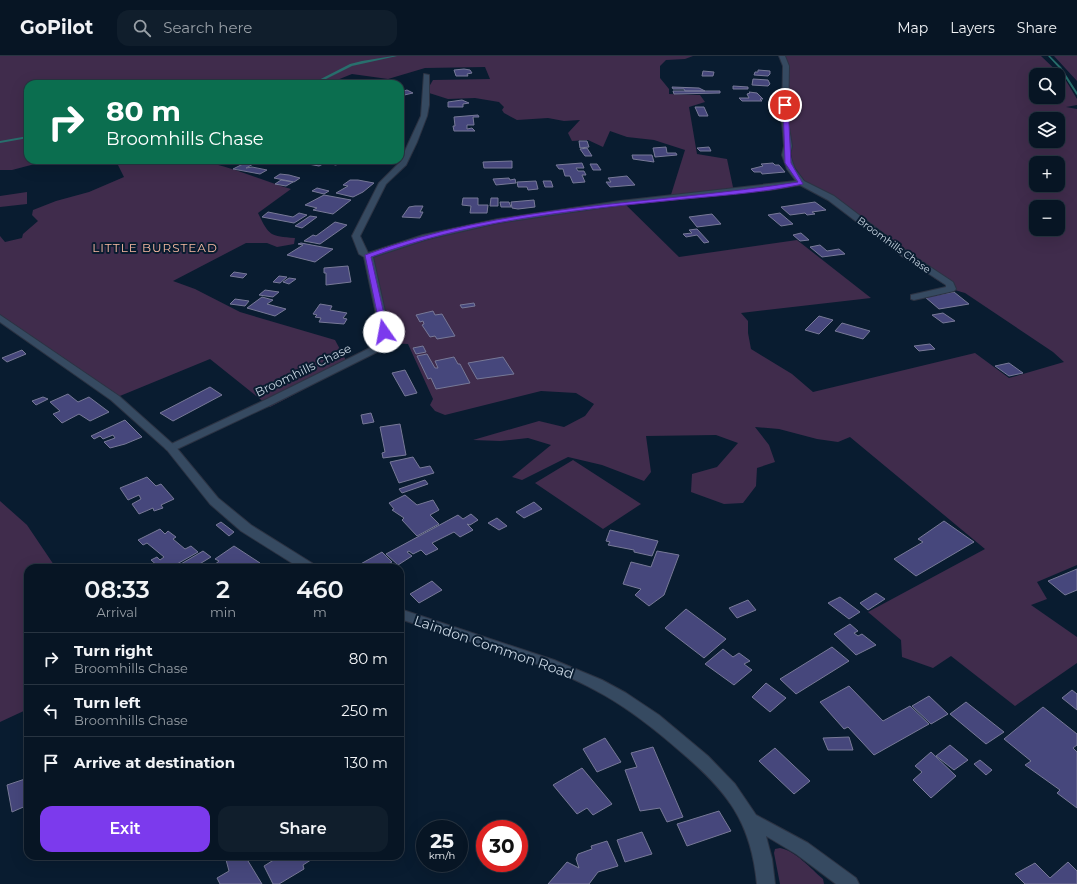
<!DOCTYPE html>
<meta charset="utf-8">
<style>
:root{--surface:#071524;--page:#101e2c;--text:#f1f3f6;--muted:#989fa6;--line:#283441;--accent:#7c3aed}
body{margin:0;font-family:Montserrat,sans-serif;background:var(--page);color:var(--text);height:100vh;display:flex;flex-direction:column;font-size:15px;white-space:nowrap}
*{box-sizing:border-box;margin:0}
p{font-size:13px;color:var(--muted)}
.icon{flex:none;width:22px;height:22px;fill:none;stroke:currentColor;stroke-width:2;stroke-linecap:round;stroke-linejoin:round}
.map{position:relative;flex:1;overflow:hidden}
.panel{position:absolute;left:24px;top:508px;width:380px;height:296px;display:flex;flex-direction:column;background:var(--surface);border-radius:12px;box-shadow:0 4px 16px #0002,0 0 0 1px var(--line)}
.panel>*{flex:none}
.hud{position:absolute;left:24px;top:24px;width:380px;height:84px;border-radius:12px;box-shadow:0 4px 16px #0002,0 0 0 1px var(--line);background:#0b6e4f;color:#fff;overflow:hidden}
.fabs{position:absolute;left:1029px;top:12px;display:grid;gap:8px}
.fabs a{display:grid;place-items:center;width:36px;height:36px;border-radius:8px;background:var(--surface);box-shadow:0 4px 16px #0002,0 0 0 1px var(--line);font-size:20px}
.speed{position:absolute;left:416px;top:764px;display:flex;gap:8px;font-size:20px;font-weight:700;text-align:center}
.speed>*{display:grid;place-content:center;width:52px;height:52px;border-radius:50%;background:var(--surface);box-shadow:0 4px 16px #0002,0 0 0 1px var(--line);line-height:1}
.speed small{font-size:10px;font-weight:400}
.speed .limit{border:6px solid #d22;background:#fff;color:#111}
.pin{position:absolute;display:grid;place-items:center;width:34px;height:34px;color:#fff;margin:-17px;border:2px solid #fff;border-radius:50%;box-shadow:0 1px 4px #0007}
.me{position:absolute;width:44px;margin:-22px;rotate:348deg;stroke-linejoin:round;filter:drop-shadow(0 0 3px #0008)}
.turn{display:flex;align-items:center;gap:14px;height:84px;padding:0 16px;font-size:18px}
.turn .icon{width:52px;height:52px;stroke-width:2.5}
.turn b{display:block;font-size:28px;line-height:34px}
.eta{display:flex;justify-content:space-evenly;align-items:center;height:68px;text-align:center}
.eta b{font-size:24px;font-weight:600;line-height:28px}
.primary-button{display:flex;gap:8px;margin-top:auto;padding:8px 16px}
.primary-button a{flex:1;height:46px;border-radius:12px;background:var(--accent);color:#fff;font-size:16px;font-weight:600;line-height:46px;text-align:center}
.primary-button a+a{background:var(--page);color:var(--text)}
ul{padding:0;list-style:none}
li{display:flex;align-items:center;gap:12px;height:52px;padding:0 16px;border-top:1px solid var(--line)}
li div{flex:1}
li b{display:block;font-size:15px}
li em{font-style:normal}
header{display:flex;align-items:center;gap:24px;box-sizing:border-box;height:56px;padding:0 20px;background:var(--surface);border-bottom:1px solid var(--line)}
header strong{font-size:19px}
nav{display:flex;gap:22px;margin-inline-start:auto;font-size:14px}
.search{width:280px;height:36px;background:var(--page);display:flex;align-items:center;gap:10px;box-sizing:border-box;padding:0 14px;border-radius:12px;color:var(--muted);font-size:15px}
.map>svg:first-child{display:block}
.green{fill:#402c4c;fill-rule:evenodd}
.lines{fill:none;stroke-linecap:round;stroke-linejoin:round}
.stream{fill:#286f6d;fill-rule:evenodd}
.building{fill:#46477c;stroke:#777997}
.minor-casing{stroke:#2c3343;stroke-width:2}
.tertiary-casing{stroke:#2c3343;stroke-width:2}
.minor{fill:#364a61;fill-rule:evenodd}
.tertiary{fill:#364a61;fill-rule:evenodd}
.route{fill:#7c3aed;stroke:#51269a}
.labels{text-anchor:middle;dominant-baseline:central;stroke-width:4;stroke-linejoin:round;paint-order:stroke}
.far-street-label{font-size:10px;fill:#c7d4e1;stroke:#091c30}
.far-quarter-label{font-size:12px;letter-spacing:1px;fill:#f8baa2;stroke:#091c30}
.street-label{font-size:12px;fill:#c7d4e1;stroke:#091c30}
.near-street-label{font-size:14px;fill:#c7d4e1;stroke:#091c30}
</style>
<header>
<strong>GoPilot</strong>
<div class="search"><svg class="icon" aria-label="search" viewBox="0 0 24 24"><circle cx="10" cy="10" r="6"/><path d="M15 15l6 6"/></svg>Search here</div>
<nav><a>Map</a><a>Layers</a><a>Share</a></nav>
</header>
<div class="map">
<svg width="1077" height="828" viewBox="0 0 1077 828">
<rect width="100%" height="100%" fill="#091c30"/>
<path class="green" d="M0 0H693L685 3 666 4 660 10V22L669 33V38L700 39 705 46 689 51 697 98 727 103 734 136 670 142 685 94 654 84 627 81 610 75 603 91 588 84 572 85 568 77 580 64 564 65 548 62 517 64 504 57 502 54 504 51 499 46 475 42 448 43 426 36 433 24 490 23 485 11 425 12 388 23 352 18 327 28H28V104H50L12 114H0Z
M782 0H1041L1065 23 1077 43V49L1066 51 1077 53V509L1037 526 1047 543 1031 549 1077 581V607L1015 650 951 600 933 612 902 601 901 584 868 556 985 493 850 381 838 386 817 383 779 373 755 371 769 389 775 406 757 412 756 430 743 447 724 448 691 436 692 418 717 411 738 387 716 379 646 380 651 416 644 425 602 409 568 401 522 424 512 421 551 389 528 382 500 385 473 384 539 365 564 371 585 360 594 348 576 337 541 335 445 359 435 355 430 349 433 343 408 288 387 287 368 200C449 170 537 159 622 145L679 201 797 184 871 242 741 257 748 265V277L751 293 792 318 813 336 975 297 1009 322 1064 306 1053 296 965 237C953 234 945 229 934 222H941L831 142 801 127 804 124 793 109 791 98 786 99 785 23ZM1036 19H1058V41H1036ZM1036 63H1058V85H1036ZM1036 107H1058V129H1036ZM1036 151H1058V173H1036Z
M1054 0H1077V25Z
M128 104H206L204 106C234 111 262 125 291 133L258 157C269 180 270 180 295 182L294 188 277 191 267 187H246L173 225 195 233 240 256 335 284 349 310 270 351 210 303 115 342 0 261V180L5 186 22 182 23 178 38 165 32 159 33 154 56 145 89 136 124 121 118 109Z
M27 136V148L0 151V140Z
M573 404 641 448 603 473 535 427Z
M0 445 27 469 56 512H28V653L0 666Z
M780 792C796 795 811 813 823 823L824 828H780L774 797 775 793Z"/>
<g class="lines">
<path class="stream" d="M393 0H397L352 10 318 27 314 28H311L350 8 362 5Z
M1048 0H1050L1061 11 1077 36V39L1076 38 1059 12Z
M28 80V82L0 87V85Z"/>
</g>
<path class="building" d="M464 13 470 14 472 17 467 18 468 20H456L454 14Z
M758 14 770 15V18L768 20 754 19 755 16H758Z
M703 15 714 16 713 20H702Z
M753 23 768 24 770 28 768 30 752 29Z
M733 30 748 31V33H733Z
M672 31 699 32 705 35H685L684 33H673Z
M407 34 413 37 400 40V36Z
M673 35H720V37L674 38Z
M749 36 757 37 763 43H760L762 45H742L739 42H749L747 38 750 37Z
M462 44 469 47 463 48V51H448V46Z
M695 51H704L708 60H699Z
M478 59 479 61H473L474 69H467V73L472 72 475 75H454L453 70H455L454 61Z
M579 85H587L589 91 580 92Z
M666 91 667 97H676L677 99 655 101 653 92Z
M709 91 711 95H700L697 92Z
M587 92 592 100H585L580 93Z
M632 99H652L654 106 633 103Z
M296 104H318L327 106 319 110 303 107 299 108 291 107Z
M332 104 341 106 336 109 326 107Z
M249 105 257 106 246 112 252 111 267 114 260 118 233 113Z
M512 105V112H484L483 106Z
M582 107 584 112H576L578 115H584L586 119H582L585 126 573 127 570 120H565L563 113H559L556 109Z
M773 107 775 109H779L785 116 762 118 761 116H754L751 113 763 110 761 108Z
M590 108H597L601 114H593Z
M280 118 289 119 300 122 294 126 274 122Z
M627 120 635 129 610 131 606 126H611L608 122Z
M509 122 510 124 515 123 516 127 496 129 493 123Z
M281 124 293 126 286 130 275 128Z
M350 124H358L374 127 363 136 353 141 336 137 348 130 343 129Z
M536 125 538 133 528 134 527 131H518L517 126Z
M543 125H551L553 131H545Z
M317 132 329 135 324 138 312 135Z
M324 139 351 144 333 158 313 154 317 152 305 149Z
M463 142H478V149H488L487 157H470L471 150 462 149Z
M491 142H498V150H490Z
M534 144 535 151 518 153 512 152 511 146Z
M500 146H509L511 151H501Z
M815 146 826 154 812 156 815 158 807 159 805 157 790 159 781 151Z
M415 150H423L420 156H423L420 162 402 161 409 151Z
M268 156 293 161 299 157 307 159 294 167 262 161Z
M780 157 793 168 781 170 768 159Z
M712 158 721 168 697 171 689 161Z
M310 160 317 161 302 172 295 170Z
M335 166 347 169 320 188 304 185 313 179 316 180Z
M697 173 709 186 704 187 697 179 686 181 683 178 692 177 689 174Z
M801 177 809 184 800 185 793 179Z
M301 187 333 193 315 206 287 199 303 189 298 188Z
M820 189 827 195 839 193 845 198 822 201 810 191Z
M348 210 351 226 326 229V217H324V212Z
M234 216 247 218 243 222 230 220Z
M279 220 287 221 280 227 273 226Z
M289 222 296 223 289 228 283 226Z
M265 234 279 236 273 241 259 239Z
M954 236 969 248 939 253 925 241Z
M262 241 273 244 267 248 286 253 275 260 247 252Z
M235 243 249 245 245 250 230 248Z
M474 247 475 250 462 252 460 249Z
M320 248 332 250 330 254 347 257 343 262 347 263 344 268 319 266 321 262 315 261 317 259 313 258Z
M433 255 435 259 442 258 455 280 437 283 435 280 430 281 422 269 424 268 423 265 420 266 416 259Z
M943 257 955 265 943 267 932 259Z
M819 260 833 264 819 278 805 274Z
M842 267 870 275 863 283 835 275Z
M930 288 935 293 919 295 914 290Z
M423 290 426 296 416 298 413 292Z
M22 294 26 298 7 306 2 302Z
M427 298 435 312H438L435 305 454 301 458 308H460L470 327 436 333 431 322 428 323 417 300Z
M503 301 514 318 477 323 468 307Z
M1009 307 1023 317 1009 320 995 310Z
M405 314 417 337 405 340 392 317Z
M210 331 222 339 173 365 160 357Z
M68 338 78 346 89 341 109 356 90 365 79 358 62 367 53 358 60 355 50 346Z
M43 341 48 343 36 349 32 345Z
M371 357 374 366 363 368 361 359Z
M125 364 142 381 125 388 110 392 104 386 115 382 113 379 103 383 100 380 94 383 91 380Z
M400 368 406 399 383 402 382 397 385 396 380 371Z
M413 401 420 412 430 410 434 417 399 427 390 406Z
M147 421 156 430 161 428 174 443 161 449 163 452 154 455 153 452 139 458 132 448 141 443 139 439 128 444 120 432Z
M425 424 428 428 402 437 399 433Z
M405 439 417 449 433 444 439 454 430 459 439 468 417 480 402 464 404 462 392 454 394 453 389 447Z
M534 446 542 453 524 462 516 456Z
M471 458 478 464 470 469 467 468 473 474 460 481 454 476 432 487 438 493 426 499 421 494 413 498 409 495 407 496 412 500 398 509 386 498 458 459 463 463Z
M497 462 507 470 499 474 488 467Z
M944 465 974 486 916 520 894 503 923 486 918 483Z
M221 466 234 476 229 480 216 469Z
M160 473 165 478 168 475 176 481 173 483 185 493 191 490 198 496 170 512H160L151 504 157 501 160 504 164 501 147 487 143 489 138 484Z
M610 474 658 485 652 500 634 496V494L608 489 610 486 606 485Z
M234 490 260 507 253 512H216L213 510 219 505 215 503Z
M203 495 211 501 193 512H174Z
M657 495 679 499 664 539 649 550 635 539 641 533 623 528 631 506 651 511Z
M382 496 392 506 381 512H359L357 510Z
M1077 513V534L1065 539 1048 525Z
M432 525 442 534 419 547 410 538Z
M876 537 885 543 868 554 860 547Z
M840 541 860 556 849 563 828 547Z
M748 544 756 554 737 562 729 552Z
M686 553 726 583 704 602 665 572Z
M850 568 858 575 854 577 858 580 862 578 876 589 856 599 834 578Z
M832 591 849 605 796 638 780 623Z
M723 593 733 601 739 597 750 605 744 608 752 614 734 629 705 608Z
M766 627 786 642 770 656 752 641Z
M849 630 883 665 910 650 929 668 874 699 848 671 844 673 820 646Z
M1072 634 1077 638V654L1062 642Z
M929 640 948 658 931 668 912 650Z
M966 646 1004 676 986 688 950 658Z
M1043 651 1077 678V689L1073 692 1077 696V752L1057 737 1060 734 1025 709 1031 705 1004 683Z
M849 681 853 694H828L823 682Z
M605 682 621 706 597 716 583 693Z
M950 689 968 704 954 714 936 700Z
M653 691 683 761 667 766 660 752 640 755 625 714 637 711 631 697Z
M775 692 810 725 794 738 759 705Z
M931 696 956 720 931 742 913 724 922 716 915 710Z
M980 704 992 714 986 719 974 708Z
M582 712 612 748 593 759 587 752 577 758 553 729Z
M28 722V749L12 756 7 729Z
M719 755 731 775 687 790 677 768Z
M642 776 652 798 625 806 617 784Z
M607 785 618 810 598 816 589 828H548L567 806 579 812 576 803 578 798 592 793 591 790Z
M225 800H245L262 828H220L217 822 229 815Z
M280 800H317L303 809 304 813 279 828H273L264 810Z
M1068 806 1077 815V828H1025L1015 818 1035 807 1050 822Z"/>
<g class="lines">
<defs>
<path id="minor" d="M779 0H785L789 10 788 65 792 90 790 99 795 113 804 125 834 140 909 197 953 226 956 233 954 235 914 244 911 243V239L946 231V229L903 201 828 144 800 129 770 134 620 149 498 167 428 183 373 201 392 287 391 289 273 348 175 394H167L165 392 167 390 265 344 382 286 364 201 359 198 352 180 379 127 400 106 409 86 421 60 424 18 429 19V49L427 60 417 86 406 109 386 128 360 180 368 197 423 179 498 163 620 145 796 125 787 113 782 99 784 90 782 65 783 10Z"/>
<path id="tertiary" d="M0 259 119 340 175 390 218 442 251 469 315 509 317 512H300L241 475 210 448 167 394 111 344 0 266Z
M400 553 554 604 602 624 626 637 659 659 708 700 735 728 756 759 808 787 856 822 859 828H836L796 798 766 780 772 803 775 828H757C751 766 728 736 681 696 657 675 632 655 604 639 541 603 468 586 400 563Z"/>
</defs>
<use href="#minor" class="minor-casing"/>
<use href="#tertiary" class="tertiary-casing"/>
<use href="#minor" class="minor"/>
<use href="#tertiary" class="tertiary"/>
</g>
<path class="route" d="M785 47 788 49 791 107 803 128C758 138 711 140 665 145 566 155 464 166 371 201L388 276 384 278 381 276 365 199C504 147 653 149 798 126L785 107 783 49Z"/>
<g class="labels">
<g class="far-street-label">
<text transform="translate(894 189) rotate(36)">Broomhills Chase</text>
</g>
<g class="far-quarter-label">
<text x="155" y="191">LITTLE BURSTEAD</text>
</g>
<g class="street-label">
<text transform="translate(303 314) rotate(-26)">Broomhills Chase</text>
</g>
<g class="near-street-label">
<text transform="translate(494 591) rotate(19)">Laindon Common Road</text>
</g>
</g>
</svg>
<div class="fabs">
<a><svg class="icon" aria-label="search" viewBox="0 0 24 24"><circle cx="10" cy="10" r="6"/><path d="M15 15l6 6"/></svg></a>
<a><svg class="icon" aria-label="layers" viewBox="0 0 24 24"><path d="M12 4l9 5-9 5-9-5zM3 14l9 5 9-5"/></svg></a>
<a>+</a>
<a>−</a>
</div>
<div class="speed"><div>25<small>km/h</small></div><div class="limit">30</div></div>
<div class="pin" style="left:785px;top:49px;background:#d93025"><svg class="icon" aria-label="arrive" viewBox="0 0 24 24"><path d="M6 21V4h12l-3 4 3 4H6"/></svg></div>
<svg class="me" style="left:384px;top:276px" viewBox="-20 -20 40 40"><circle r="19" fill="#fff"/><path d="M0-13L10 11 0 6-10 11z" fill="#7c3aed"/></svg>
<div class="hud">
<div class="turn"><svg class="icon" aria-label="right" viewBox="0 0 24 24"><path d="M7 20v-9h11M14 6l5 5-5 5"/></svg><div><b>80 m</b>Broomhills Chase</div></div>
</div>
<section class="panel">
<div class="eta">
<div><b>08:33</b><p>Arrival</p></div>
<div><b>2</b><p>min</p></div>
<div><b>460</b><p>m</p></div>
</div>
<ul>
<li><svg class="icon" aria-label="right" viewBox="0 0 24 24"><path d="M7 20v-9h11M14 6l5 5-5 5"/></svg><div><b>Turn right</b><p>Broomhills Chase</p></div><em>80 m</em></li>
<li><svg class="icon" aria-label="left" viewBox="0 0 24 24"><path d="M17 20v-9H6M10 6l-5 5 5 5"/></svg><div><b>Turn left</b><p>Broomhills Chase</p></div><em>250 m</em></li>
<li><svg class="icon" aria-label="arrive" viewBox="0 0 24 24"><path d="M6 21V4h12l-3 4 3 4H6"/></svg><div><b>Arrive at destination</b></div><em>130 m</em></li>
</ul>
<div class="primary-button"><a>Exit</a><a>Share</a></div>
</section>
</div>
